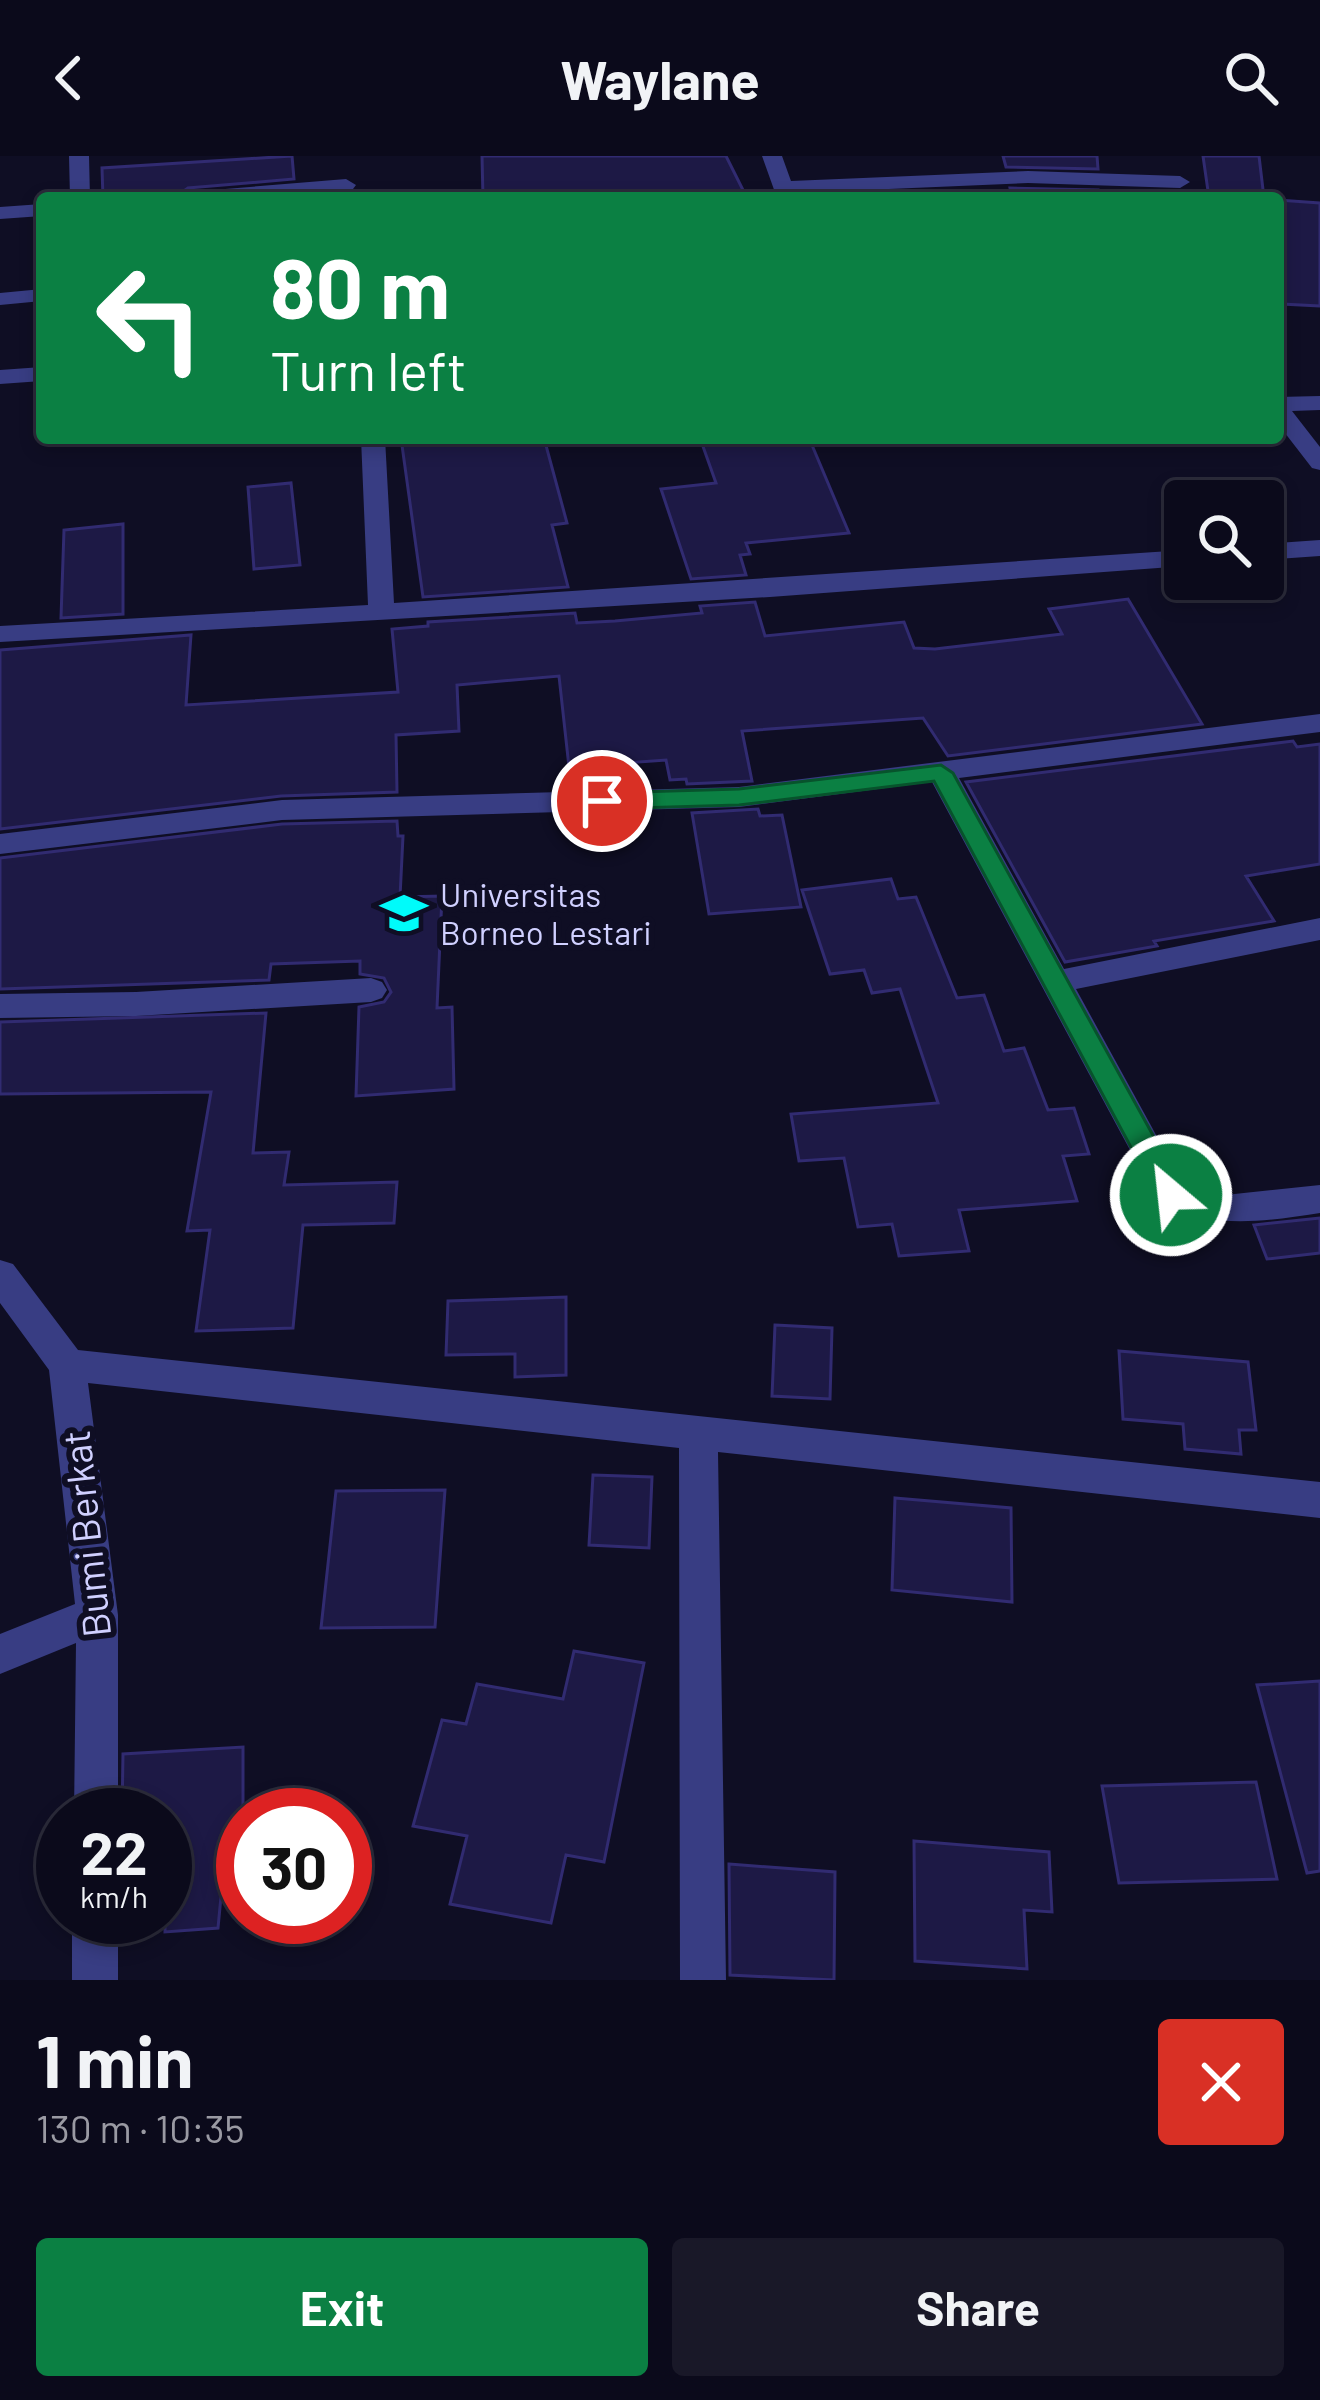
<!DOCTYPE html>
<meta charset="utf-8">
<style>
:root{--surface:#0b0a1b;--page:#191828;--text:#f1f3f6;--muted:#9a9aa3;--line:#2b2b3a;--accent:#0b8043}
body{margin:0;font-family:Barlow,sans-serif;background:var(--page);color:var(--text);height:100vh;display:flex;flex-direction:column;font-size:45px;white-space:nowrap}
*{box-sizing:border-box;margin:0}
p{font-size:39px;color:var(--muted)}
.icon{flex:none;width:66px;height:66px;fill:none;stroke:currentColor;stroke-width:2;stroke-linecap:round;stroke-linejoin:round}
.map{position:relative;height:1824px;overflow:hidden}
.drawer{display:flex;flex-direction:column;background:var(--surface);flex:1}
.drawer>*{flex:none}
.guide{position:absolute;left:36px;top:36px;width:1248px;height:252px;border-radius:12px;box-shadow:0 6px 18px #0003,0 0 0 3px var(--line);background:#0b8043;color:#fff;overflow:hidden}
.fabs{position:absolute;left:1164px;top:324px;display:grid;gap:24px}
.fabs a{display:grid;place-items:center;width:120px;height:120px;border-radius:12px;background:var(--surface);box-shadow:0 6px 18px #0003,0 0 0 3px var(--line);font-size:60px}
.speed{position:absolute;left:36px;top:1632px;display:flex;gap:24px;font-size:60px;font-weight:700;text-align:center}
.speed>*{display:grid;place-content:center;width:156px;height:156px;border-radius:50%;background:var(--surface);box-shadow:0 6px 18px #0003,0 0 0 3px var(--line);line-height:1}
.speed small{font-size:30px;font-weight:400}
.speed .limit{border:18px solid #d22;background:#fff;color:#111}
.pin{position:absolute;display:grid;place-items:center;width:102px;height:102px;color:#fff;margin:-51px;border:6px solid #fff;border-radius:50%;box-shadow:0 3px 12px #0007}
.me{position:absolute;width:132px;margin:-66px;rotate:332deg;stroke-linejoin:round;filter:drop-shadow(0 0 9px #0008)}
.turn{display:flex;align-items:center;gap:42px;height:252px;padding:0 36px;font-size:54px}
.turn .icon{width:156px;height:156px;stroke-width:2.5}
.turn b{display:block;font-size:84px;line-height:102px}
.round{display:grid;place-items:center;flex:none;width:126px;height:126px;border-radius:12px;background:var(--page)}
.headline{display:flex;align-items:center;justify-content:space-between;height:204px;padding:0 36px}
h1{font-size:72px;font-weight:700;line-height:90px}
.primary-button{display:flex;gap:24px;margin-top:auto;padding:24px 36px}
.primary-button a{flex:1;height:138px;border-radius:12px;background:var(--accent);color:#fff;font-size:48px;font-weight:700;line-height:138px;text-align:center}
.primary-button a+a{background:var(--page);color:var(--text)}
header{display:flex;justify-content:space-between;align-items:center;height:156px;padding:0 36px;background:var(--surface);font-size:54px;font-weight:700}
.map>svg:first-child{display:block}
.building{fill:#1d1945;stroke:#312b71;stroke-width:3}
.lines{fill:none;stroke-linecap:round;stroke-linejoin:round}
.minor{fill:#383d83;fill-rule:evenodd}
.route{fill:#0b8043;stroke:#07532c;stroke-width:3}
.labels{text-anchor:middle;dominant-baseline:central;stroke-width:12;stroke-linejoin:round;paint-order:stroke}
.poi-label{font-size:33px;fill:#d0d0ff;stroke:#0f0e24;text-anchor:start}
.near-street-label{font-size:39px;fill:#d0d0ff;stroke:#0f0e24}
</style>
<header><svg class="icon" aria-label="back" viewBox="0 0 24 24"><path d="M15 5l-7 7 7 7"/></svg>Waylane<svg class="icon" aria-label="search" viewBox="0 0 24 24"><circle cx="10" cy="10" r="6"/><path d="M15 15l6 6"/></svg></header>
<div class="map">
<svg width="1320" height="1824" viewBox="0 0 1320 1824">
<rect width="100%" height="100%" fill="#0f0e24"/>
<path class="building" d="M292 0 294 23 188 32 174 42H103L102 12Z
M482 0H726L747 42H483Z
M1003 0H1097L1098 13 1006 11Z
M1203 0H1259L1264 42H1209Z
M1010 32 1098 34V42H1012Z
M1278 44 1320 47V150L1282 148Z
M401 282H544L567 367 552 369 568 431 423 441Z
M700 282H809L849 377 746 387 750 398 740 399 746 419 691 423 661 333 716 327Z
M291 327 300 409 254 413 248 331Z
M123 368V458L61 462 64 374Z
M1128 443 1202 568 948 600 923 562 742 575 752 625 687 628 686 623 670 624 666 604 569 611 559 520 457 529 459 575 396 579 397 636 281 640 0 673V494L191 479 186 549 398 536 392 473 428 470V466L575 457 577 467 615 465 702 457 700 450 755 446 765 480 904 466 914 492 935 493 1062 478 1049 453Z
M1293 585 1297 591 1320 588V708L1246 720 1274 765 1154 785 1157 790 1065 806 966 626Z
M758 653 760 660 782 659 801 751 709 758 692 657Z
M397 665 398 680H403L400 741 442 740 437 852 452 851 454 933 356 940 359 851 384 846 391 836 384 822 360 818V805L271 808 269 824 0 833V702L282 668Z
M891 723 898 743 916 741 957 842 984 839 1004 895 1024 892 1048 954 1074 952 1089 998 1063 1000 1077 1045 959 1054 969 1095 899 1100 892 1068 858 1071 844 1002 799 1005 791 958 938 947 900 833 872 837 864 814 830 818 802 734Z
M266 857 253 997 289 996 284 1029 397 1026 394 1067 303 1069 293 1172 196 1175 210 1074 187 1075 211 936 0 938V866Z
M1320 1062V1097L1267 1103 1254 1069Z
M566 1141V1219L515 1221V1198L446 1199 448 1145Z
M775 1169 832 1172 830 1243 772 1240Z
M1119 1195 1248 1206 1256 1274H1239L1241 1298 1185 1293 1183 1268 1123 1263Z
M593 1319 652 1321 649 1392 589 1389Z
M445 1334 435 1471 321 1472 336 1335Z
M895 1342 1011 1352 1012 1446 892 1434Z
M574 1495 644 1507 604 1706 566 1699 551 1767 450 1748 467 1680 413 1670 442 1564 466 1568 477 1528 563 1543Z
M1320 1525V1715L1307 1717 1257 1529Z
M243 1591V1734L222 1730 218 1772 165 1776V1659H122L123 1598Z
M1256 1626 1277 1723 1119 1727 1102 1630Z
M914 1685 1049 1696 1052 1756 1024 1754 1027 1813 915 1805Z
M729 1708 835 1716 834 1824 730 1819Z"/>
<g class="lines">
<path class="minor" d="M69 0H89L90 42H70Z
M762 0H782L791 25 1028 15 1180 20 1190 26 1180 32 1028 27 795 37 797 42H777Z
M346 23 356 29 353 33 261 42H178L188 36Z
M42 48V60L0 63V51Z
M42 133V145L0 149V137Z
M42 211V225L0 228V214Z
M1320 240V254L1292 255 1320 291V314L1312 312 1278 268V241Z
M361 282H385L394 447 1185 394V410L770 441 0 486V470L368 449Z
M1320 384V400L1263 404V388Z
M1320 558V576L959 622 1064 813 1320 762V784L1076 833 1183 1028 1225 1039 1320 1029V1057C1262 1066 1213 1073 1159 1048L932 626 739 651 282 664 0 698V678L282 644 739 631Z
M371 822 382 826 387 834 382 842 371 846 136 860 0 862V838L136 836Z
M0 1104 13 1108 78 1194 1320 1326V1362L718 1296 726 1824H680L679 1292 88 1227 118 1459V1659H74L76 1487 0 1518V1478L75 1448 49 1214 0 1147Z
M72 1761H118V1824H72Z"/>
</g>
<path class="route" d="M941 609 953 617 1181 1030 1185 1039 1181 1047H1161L934 625 739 649 602 653 590 645 602 637 739 633Z"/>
<defs>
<symbol id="university-bare" viewBox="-9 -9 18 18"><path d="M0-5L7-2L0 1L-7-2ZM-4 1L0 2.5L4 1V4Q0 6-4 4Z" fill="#00fbfa" stroke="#0f0e24" stroke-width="2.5" paint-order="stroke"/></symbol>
</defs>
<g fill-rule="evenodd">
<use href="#university-bare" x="371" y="724" width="66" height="66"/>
</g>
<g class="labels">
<g class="poi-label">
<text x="440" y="738">Universitas<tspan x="440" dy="38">Borneo Lestari</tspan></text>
</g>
<g class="near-street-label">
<text transform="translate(85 1378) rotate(-96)">Bumi Berkat</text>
</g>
</g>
</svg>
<div class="fabs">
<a><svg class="icon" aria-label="search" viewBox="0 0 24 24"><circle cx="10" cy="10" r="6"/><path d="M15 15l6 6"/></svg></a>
</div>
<div class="speed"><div>22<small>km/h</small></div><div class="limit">30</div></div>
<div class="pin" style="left:602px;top:645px;background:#d93025"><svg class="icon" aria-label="arrive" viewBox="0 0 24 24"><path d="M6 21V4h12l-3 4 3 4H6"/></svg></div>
<svg class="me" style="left:1171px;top:1039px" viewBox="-20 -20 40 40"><circle r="17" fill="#0b8043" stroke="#fff" stroke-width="3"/><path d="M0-11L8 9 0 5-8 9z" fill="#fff"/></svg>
<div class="guide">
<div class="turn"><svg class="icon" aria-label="left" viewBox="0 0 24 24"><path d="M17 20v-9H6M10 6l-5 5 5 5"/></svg><div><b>80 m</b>Turn left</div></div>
</div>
</div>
<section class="drawer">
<div class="headline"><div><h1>1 min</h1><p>130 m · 10:35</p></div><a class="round" style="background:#d93025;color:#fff"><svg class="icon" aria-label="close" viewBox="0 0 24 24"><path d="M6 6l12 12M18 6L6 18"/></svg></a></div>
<div class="primary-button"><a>Exit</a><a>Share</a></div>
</section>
